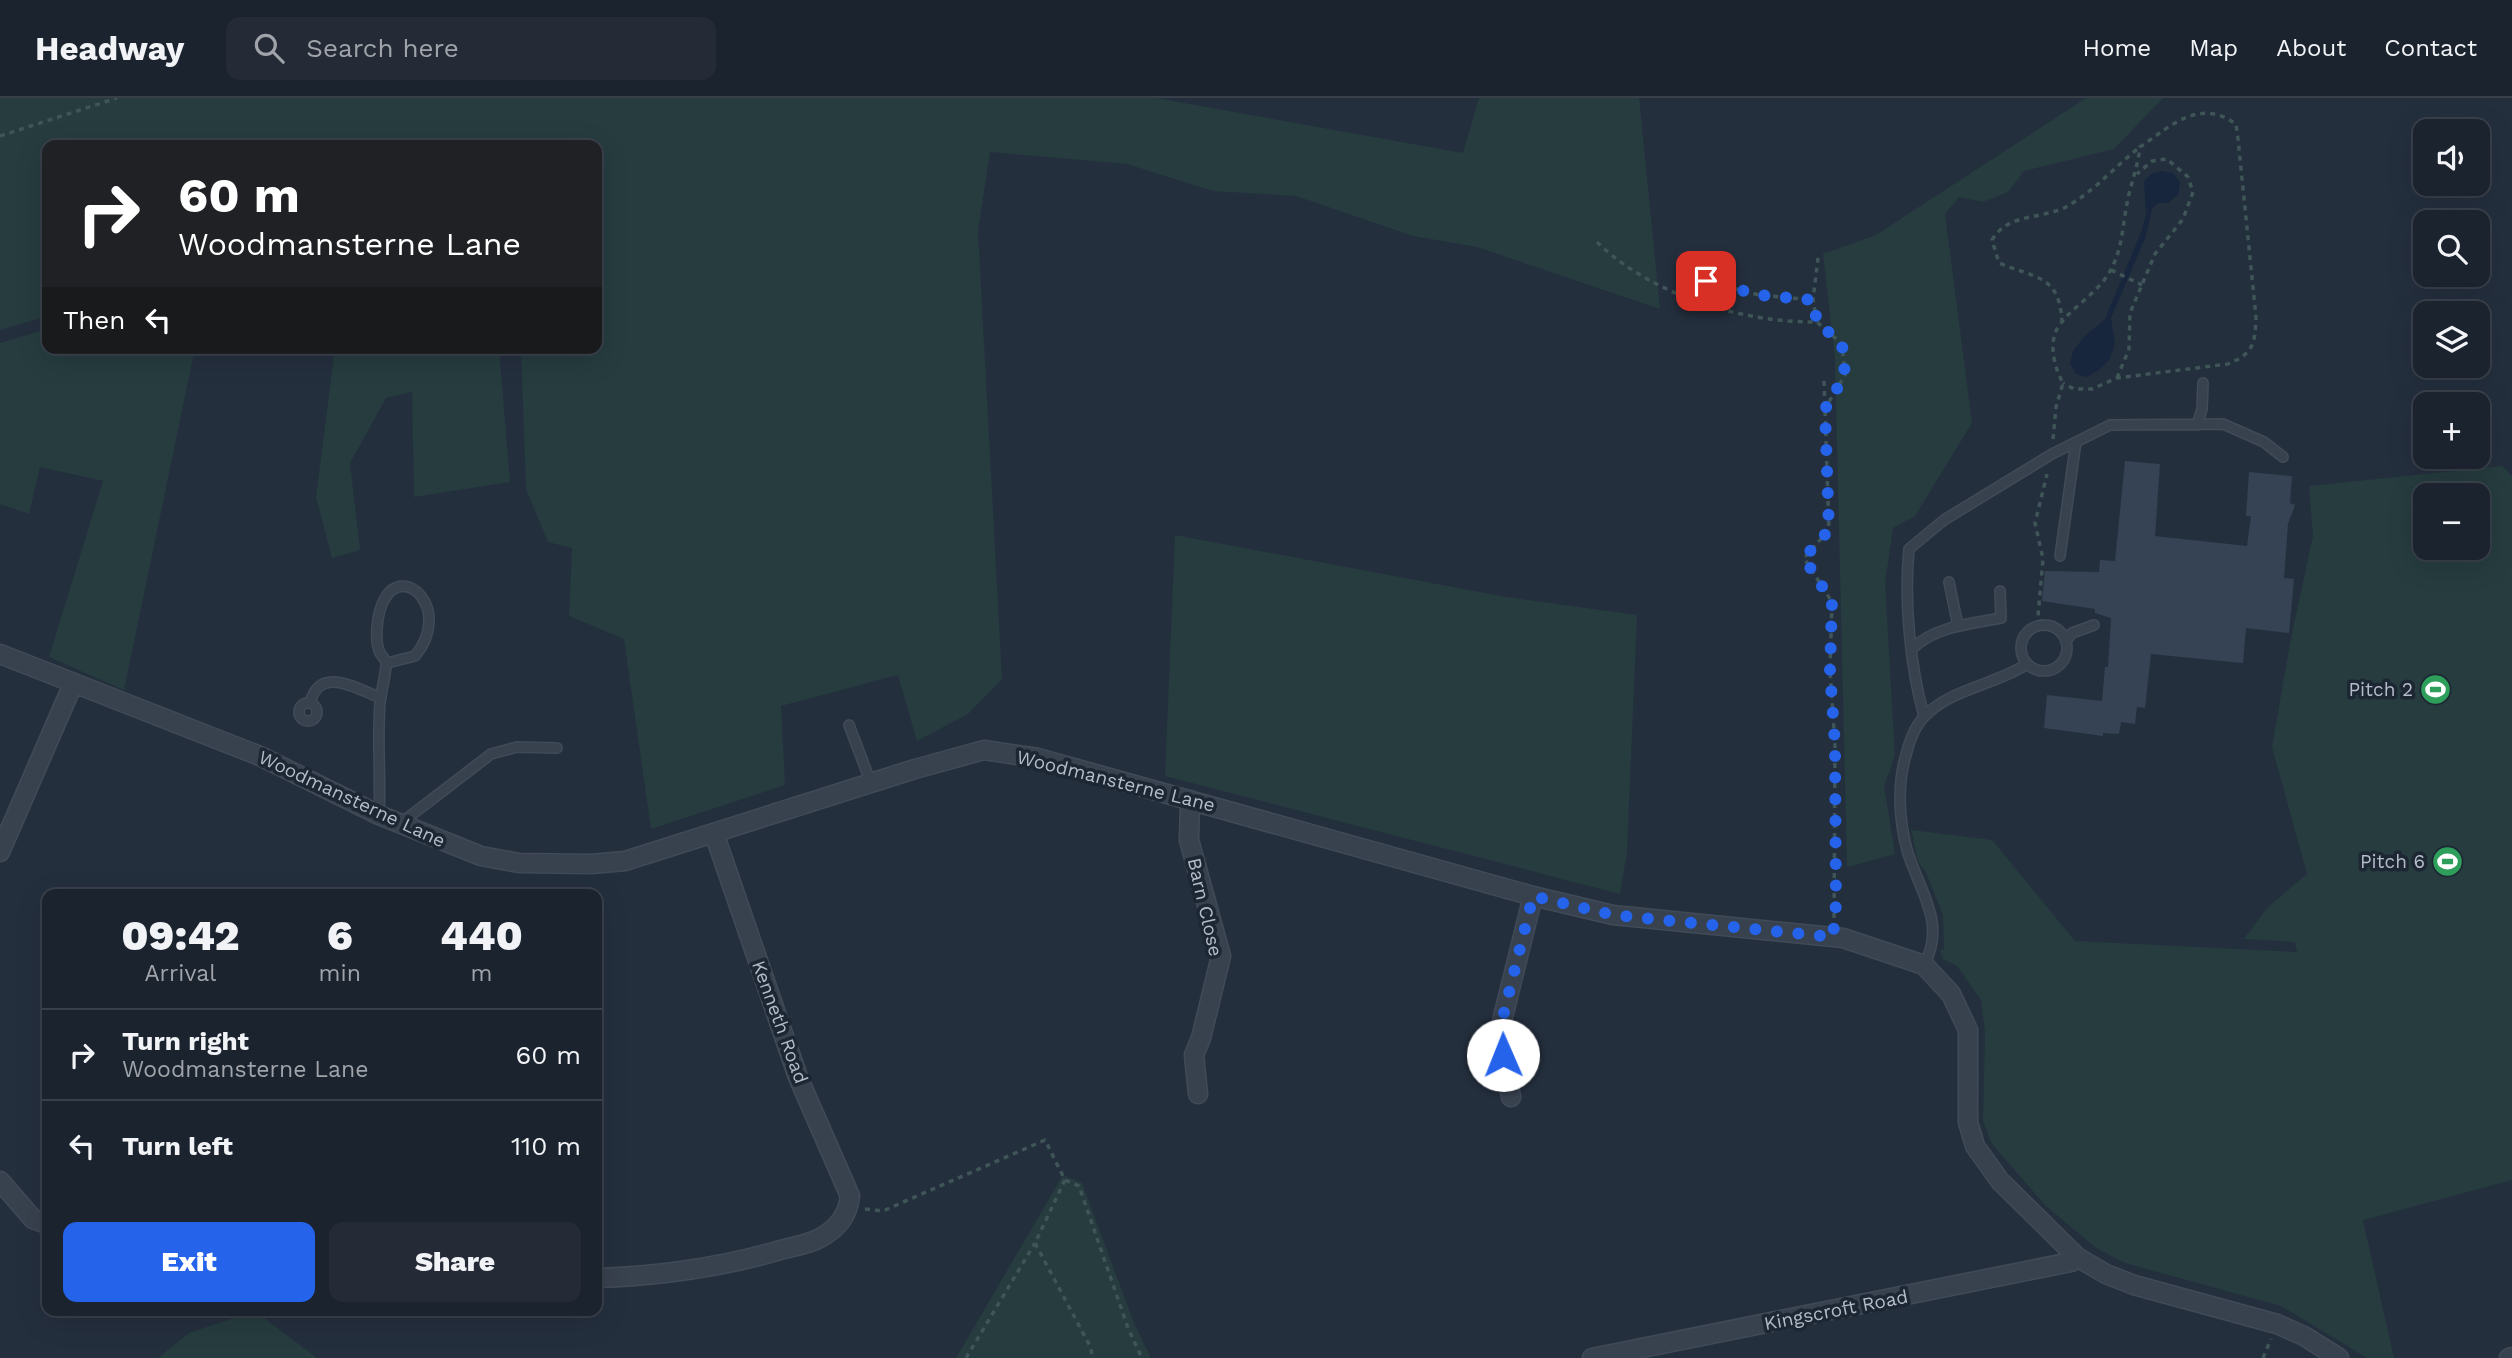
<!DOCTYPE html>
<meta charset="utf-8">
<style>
:root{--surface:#1b232e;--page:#242b36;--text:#f1f3f6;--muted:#a0a4aa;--line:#39404a;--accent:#2563eb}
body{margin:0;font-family:"Work Sans",sans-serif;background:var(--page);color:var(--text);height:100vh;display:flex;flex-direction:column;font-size:26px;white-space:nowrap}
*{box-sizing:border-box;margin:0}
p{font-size:23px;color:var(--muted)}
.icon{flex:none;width:38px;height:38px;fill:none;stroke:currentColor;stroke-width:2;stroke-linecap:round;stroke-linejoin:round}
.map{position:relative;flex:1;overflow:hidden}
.drawer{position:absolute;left:42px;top:791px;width:560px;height:427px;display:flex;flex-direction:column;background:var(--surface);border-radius:14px;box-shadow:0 7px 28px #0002,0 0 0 2px var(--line)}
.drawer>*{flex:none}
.guide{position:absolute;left:42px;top:42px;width:560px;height:214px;border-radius:14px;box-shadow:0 7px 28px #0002,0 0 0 2px var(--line);background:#202124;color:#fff;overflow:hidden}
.controls{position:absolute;left:2413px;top:21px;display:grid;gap:14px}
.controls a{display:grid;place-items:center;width:77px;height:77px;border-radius:14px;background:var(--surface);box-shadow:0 7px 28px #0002,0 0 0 2px var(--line);font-size:35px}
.pin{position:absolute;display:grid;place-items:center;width:60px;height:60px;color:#fff;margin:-30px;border-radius:14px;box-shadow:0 4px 10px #0006}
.me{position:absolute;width:77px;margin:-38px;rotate:359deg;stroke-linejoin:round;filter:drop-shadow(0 0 5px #0008)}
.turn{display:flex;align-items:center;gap:24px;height:147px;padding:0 21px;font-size:32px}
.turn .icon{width:91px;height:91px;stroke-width:2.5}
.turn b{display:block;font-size:49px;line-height:60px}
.then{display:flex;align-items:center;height:66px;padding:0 21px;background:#0003;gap:14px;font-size:26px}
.eta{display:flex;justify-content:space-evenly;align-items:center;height:119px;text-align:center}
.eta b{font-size:42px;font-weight:800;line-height:49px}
.button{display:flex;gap:14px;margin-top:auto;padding:14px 21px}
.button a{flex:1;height:80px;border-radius:14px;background:var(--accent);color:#fff;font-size:28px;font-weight:800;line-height:80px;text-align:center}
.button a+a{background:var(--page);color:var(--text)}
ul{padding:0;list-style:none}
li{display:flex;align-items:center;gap:21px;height:91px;padding:0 21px;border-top:2px solid var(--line)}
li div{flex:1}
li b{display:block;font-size:26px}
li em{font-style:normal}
header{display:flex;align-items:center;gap:42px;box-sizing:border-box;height:98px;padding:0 35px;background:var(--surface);border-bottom:2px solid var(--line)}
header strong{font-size:33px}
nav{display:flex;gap:38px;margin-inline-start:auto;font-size:24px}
.search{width:490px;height:63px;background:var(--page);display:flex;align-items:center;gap:18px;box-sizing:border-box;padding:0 24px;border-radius:14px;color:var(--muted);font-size:26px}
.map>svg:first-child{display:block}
.green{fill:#263c3f;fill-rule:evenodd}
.water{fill:#17263c}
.building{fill:#364354}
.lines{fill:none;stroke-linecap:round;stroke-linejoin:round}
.service-casing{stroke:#414a57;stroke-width:12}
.minor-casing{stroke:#414a57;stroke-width:21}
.path{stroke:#3f5557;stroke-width:3.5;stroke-dasharray:5 5;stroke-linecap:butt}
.service{stroke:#38414e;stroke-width:9}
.minor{stroke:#38414e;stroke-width:18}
.route{stroke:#2563eb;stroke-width:12;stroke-dasharray:0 21.6}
.labels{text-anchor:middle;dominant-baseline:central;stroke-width:7;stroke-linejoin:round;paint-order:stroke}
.poi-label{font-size:19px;fill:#b4bcc9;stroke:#1d2633;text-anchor:end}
.street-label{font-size:19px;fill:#b4bcc9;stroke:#1d2633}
</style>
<header>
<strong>Headway</strong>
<div class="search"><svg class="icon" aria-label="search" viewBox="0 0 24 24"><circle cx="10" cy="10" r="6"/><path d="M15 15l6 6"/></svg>Search here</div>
<nav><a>Home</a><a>Map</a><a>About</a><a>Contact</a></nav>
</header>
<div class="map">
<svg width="2512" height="1260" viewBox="0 0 2512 1260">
<rect width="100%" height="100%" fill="#242f3e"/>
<path class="green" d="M0 0H1156L1463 55 1479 0H1639L1660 211 1477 149 1413 138 1296 98 1213 93 1127 66 990 54 978 133 1002 581 968 616 917 643 898 577 781 608 785 687 651 731 624 541 569 518 572 450 548 444 526 391 521 250H597V47H47V218L0 232Z
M2086 0H2163L2114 51 2024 73 2008 94 1983 104 1959 99 1945 116 1972 325 1915 418 1893 430 1885 485 1895 658 1884 688 1895 756 1847 769 1835 261 1823 156 1876 137Z
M47 231V250H195L124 592 49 559 103 383 40 369 29 416 0 406V245Z
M335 250H499L510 384 414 399 412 294 386 300 350 365 360 452 332 460 316 399Z
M2502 368 2512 378V1082L2363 1122 2394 1260H2367L2281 1208 2125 1165 2096 1150 2046 1108 1992 1046 1983 1023 1985 934 1981 902 1957 868 1943 861 1940 853 1944 851 1943 817 1925 772C1914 764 1916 746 1911 732L1992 742 2075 843 2297 854 2295 844 2244 841 2267 810 2307 776 2272 649 2291 540 2313 438 2309 388ZM2478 397V450H2426V397Z
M1175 437 1506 499 1637 517 1627 754 1620 796 1165 678Z
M1063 1077 1082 1085 1134 1225 1151 1260H956Z
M255 1213 317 1260H158L189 1235Z"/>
<path class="water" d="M2162 73 2173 75 2180 84 2178 97 2168 105H2158L2152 111 2146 138 2111 220 2115 246 2109 262 2098 273 2086 279 2076 276 2070 266 2073 253 2084 239 2105 221 2142 132 2146 116 2144 83 2151 76Z"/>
<path class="building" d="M2125 363 2160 366 2155 438 2247 448 2251 418H2246L2249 374 2292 378 2290 405 2295 407 2288 426 2284 480 2294 481 2289 535 2246 530 2243 565 2151 556 2145 610 2137 609 2135 626 2121 624 2119 636 2103 635V638L2044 630 2047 597 2102 603 2105 569H2108L2111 520 2095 515V511L2042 503 2045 473 2099 474 2100 462 2115 463Z"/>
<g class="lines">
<defs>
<path id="service" d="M2197 327 2202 311 2203 285
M2060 458 2076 344
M1949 484 1958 528
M2021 550a23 23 0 1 1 46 0a23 23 0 1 1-46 0Z
M2066 543 2072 535 2094 527
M1913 550C1936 528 1971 526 2001 520L2000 493
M299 614a9 9 0 1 1 18 0a9 9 0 1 1-18 0Z
M310 605C320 567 355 590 381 600
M1924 618C1910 568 1904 503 1909 451L1944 422 2052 356 2110 327 2223 326 2264 344 2283 359
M849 627 871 685
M379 717C381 680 377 642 380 605 381 593 385 581 386 568 387 562 383 560 380 555 374 542 377 515 384 502 404 464 453 512 415 558L387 565
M401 725 491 656 517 649 557 650
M1924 867C1947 825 1919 793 1907 752 1899 722 1897 686 1906 657 1909 645 1915 628 1924 619 1949 591 1998 586 2027 566"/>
<path id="minor" d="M0 556 260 658 379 717 481 758 519 765 591 766 625 763 915 671 984 652 1038 660 1533 798 1613 817 1843 840 1924 867 1951 896 1968 932V1024L1975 1048 2000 1083 2077 1159 2106 1176 2134 1187 2277 1226 2304 1238 2339 1260
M1190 702 1189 742 1221 858 1201 940 1194 957 1198 996
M0 754 73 586
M1511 999 1499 935 1533 798
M0 1083 33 1121 47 1126
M597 1180C660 1178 723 1169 784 1151 795 1148 810 1146 820 1140 837 1131 848 1117 850 1098L798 979 714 735
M1592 1260 2071 1164 2077 1159
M2509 1260 2512 1259"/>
</defs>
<use href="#service" class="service-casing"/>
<use href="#minor" class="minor-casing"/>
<path class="path" d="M0 38 117 0
M1597 144C1651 197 1743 225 1817 224L1842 246 1845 277 1826 309
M2111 172 2142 187
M1705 183 1759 197 1813 202
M1817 224 1813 202 1818 160
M2062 225C2060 177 2037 181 1999 165L1992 142C2007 116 2039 121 2064 110 2093 95 2114 69 2140 49
M2117 280 2129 251 2130 215 2155 156 2183 121 2193 94 2188 79 2167 61 2152 63 2137 76
M1824 283 1829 432 1804 460 1832 504 1830 573 1835 647 1834 823
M2053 341 2056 309 2063 285C2055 271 2049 249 2056 233 2065 214 2093 199 2107 178 2124 153 2122 124 2129 96 2133 80 2138 66 2140 49 2172 27 2199 0 2236 26L2238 41 2256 219C2255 246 2254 255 2228 266L2117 280 2092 291H2074L2063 285
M2043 526 2038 518 2043 461 2035 425 2047 376
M1065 1082 1035 1145 1091 1250 1092 1260
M865 1111 883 1113 1045 1042 1065 1082 1079 1088 1128 1230 1142 1260
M966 1260 1035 1145
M2263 1260 2271 1241"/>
<use href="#service" class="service"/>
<use href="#minor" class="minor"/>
</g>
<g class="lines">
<path class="route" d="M1503 957 1499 935 1533 798 1613 817 1833 839 1836 806 1835 647 1830 573 1832 504 1804 460 1829 432 1825 311 1845 277 1842 246 1817 224 1813 202 1759 197 1706 183"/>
</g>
<defs>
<symbol id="stadium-disc" viewBox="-11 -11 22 22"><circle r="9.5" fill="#2e9e5b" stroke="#1d2633"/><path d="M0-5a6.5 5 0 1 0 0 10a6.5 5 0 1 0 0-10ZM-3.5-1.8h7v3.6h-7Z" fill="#fff"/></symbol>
</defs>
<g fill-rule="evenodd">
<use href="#stadium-disc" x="2418" y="574" width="35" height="35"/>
<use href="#stadium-disc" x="2430" y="746" width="35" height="35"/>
</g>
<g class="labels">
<g class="poi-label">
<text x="2413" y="591">Pitch 2</text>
<text x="2425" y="763">Pitch 6</text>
</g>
<g class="street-label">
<text transform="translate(1116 683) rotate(14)">Woodmansterne Lane</text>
<text transform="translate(352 701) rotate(25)">Woodmansterne Lane</text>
<text transform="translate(1205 809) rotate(77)">Barn Close</text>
<text transform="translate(780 924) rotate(70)">Kenneth Road</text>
<text transform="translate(1836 1212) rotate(-11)">Kingscroft Road</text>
</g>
</g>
</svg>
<div class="controls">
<a><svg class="icon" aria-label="sound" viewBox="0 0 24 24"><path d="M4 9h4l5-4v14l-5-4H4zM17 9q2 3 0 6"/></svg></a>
<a><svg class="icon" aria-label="search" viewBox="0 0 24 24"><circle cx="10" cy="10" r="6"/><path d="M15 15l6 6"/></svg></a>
<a><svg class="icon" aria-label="layers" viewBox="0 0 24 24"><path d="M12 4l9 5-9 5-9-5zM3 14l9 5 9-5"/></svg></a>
<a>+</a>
<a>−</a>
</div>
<div class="pin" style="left:1706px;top:183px;background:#d93025"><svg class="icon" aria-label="arrive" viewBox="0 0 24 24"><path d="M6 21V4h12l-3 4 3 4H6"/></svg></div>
<svg class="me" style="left:1503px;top:957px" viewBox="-20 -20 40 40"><circle r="19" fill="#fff"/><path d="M0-13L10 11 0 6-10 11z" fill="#2563eb"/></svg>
<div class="guide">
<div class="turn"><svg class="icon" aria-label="right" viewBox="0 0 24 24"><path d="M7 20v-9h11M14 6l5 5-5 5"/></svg><div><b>60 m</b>Woodmansterne Lane</div></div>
<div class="then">Then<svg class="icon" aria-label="left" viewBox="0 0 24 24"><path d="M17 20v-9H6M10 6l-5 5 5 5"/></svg></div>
</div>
<section class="drawer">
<div class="eta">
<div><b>09:42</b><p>Arrival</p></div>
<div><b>6</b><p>min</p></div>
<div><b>440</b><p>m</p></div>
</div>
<ul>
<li><svg class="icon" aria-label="right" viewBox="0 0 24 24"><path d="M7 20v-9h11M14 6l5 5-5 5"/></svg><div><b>Turn right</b><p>Woodmansterne Lane</p></div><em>60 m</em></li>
<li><svg class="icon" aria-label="left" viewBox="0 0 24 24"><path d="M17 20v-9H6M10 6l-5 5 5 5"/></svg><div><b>Turn left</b></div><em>110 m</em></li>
</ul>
<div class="button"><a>Exit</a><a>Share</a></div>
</section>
</div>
